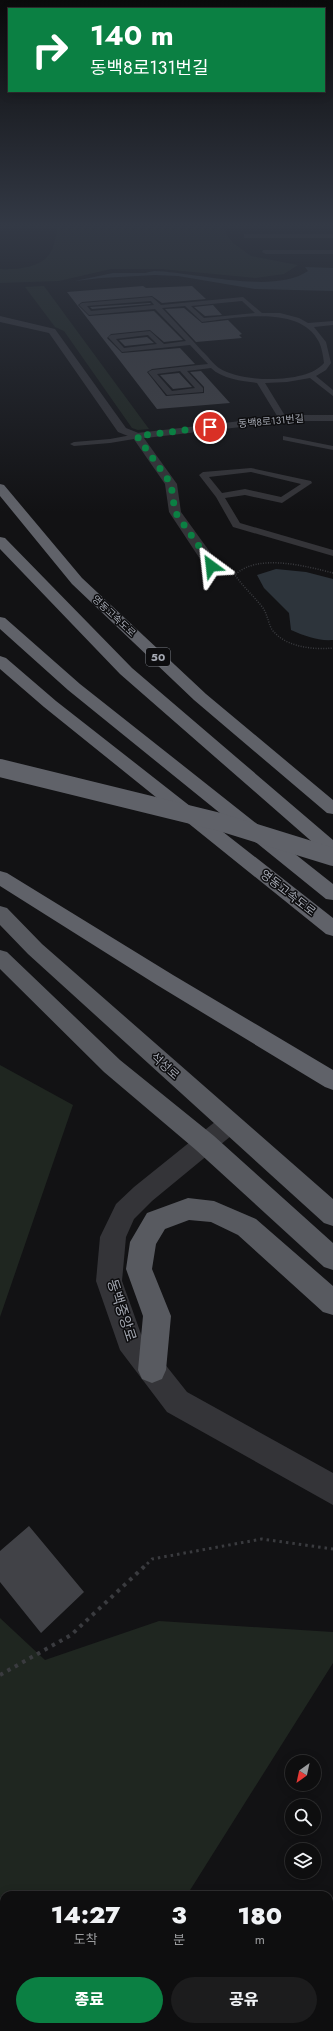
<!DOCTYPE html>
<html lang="ko">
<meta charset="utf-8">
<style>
:root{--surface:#0e0e0f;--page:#1c1c1d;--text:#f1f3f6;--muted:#9b9c9e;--line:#2e2e2f;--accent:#0b8043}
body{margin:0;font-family:Jost,"Noto Sans KR",sans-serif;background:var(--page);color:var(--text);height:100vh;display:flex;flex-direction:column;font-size:15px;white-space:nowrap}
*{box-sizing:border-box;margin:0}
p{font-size:13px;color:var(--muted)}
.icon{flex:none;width:22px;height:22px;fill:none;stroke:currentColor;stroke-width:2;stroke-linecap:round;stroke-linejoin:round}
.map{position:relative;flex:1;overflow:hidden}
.details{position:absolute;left:0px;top:1891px;width:333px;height:140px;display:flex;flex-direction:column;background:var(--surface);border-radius:12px 12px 0 0;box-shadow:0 2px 10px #0003,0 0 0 1px var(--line)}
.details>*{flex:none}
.guide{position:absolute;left:8px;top:8px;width:317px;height:84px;border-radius:0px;box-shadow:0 2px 10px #0003,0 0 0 1px var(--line);background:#0b8043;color:#fff;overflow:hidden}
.needle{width:26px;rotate:213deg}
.buttons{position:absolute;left:285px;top:1755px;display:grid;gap:8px}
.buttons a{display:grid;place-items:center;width:36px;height:36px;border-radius:50%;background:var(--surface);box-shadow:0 2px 10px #0003,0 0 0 1px var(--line);font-size:20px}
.pin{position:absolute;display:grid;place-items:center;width:34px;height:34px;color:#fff;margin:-17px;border:2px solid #fff;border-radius:50%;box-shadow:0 1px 4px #0007}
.me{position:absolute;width:44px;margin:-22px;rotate:330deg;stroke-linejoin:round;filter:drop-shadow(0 0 3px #0008)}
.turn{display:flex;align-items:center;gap:14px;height:84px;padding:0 16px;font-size:18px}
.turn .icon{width:52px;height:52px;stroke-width:2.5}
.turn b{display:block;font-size:28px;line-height:34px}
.eta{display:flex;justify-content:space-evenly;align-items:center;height:68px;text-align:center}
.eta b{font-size:24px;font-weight:800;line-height:28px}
.primary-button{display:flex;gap:8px;margin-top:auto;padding:8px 16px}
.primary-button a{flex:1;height:46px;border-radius:24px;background:var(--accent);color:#fff;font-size:16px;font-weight:800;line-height:46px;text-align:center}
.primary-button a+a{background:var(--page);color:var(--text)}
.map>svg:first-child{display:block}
.green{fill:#1f2620}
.water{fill:#2d343b}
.building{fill:#414247}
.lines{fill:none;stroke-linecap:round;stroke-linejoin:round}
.path-far2{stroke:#3a3b3f;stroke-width:1.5;stroke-dasharray:1 1.5;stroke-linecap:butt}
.path-far1{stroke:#3a3b3f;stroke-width:3;stroke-dasharray:2.5 4;stroke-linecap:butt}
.path{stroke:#3a3b3f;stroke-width:4;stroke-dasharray:3.5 5;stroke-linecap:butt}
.service{fill:#343438;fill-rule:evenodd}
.minor{fill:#343438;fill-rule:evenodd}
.tertiary{fill:#343438;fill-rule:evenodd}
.trunk{fill:#585a60;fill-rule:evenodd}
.motorway{fill:#606269;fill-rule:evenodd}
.motorway-bridge{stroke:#606269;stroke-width:18}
.route{stroke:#0b8043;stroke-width:7;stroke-dasharray:0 12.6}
.labels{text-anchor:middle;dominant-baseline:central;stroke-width:3;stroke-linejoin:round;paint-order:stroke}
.far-street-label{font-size:10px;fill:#a5a9b3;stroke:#0d0d0f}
.shield{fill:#0d0d0f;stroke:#777a82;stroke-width:1}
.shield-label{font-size:11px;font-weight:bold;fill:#a5a9b3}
.street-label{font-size:12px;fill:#a5a9b3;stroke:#0d0d0f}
.near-street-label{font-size:14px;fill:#a5a9b3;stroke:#0d0d0f}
</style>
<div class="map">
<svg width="333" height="2031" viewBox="0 0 333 2031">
<rect width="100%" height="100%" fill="#121214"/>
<path class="green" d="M55 227H222L232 242 251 256 298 265 284 274 256 278 161 269H111L59 281 0 283V269C14 270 37 268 47 257 54 250 55 239 57 231Z
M44 286 149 429 138 430 132 428 64 331 55 327 25 287Z
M0 1065 73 1105 0 1317Z
M0 1618 45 1660 159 1621 333 1632V1663L187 1895H4V2027H135L134 2031H0Z"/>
<path class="water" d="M305 267 333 268V291L255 289 178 276 155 275 101 278 75 281 113 273H145L154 271C195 272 273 295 308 271Z
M276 569 306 572 333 579V640C317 641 305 636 291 630L289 613 264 588 257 575Z"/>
<path class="building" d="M143 286 146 288 192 286 206 299 162 303 152 296 82 302 78 305 89 316 154 311 183 340 164 342 150 330 111 334 107 338 122 353 180 348 195 364 152 369 147 372 166 396 204 393V387L190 372 201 371 230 403 157 409 67 292Z
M150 303 151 304 92 309 90 307Z
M213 305 222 315 205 316 194 307Z
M184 308 202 323 228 320 242 334 239 335 242 338 196 342 165 309Z
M147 337 154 343 125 346 119 340Z
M179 373 192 387 173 389 160 375Z
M29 1526 84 1592 41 1633 0 1582V1551Z"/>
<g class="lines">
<path class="path-far2" d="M333 573C306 566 257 553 235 575 243 587 254 596 263 608 267 614 268 621 271 628 283 647 313 650 333 648"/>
<path class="path-far1" d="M147 1564 152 1559 262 1539 333 1549"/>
<path class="path" d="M0 1675 71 1635 148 1563"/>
<path class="service" d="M152 297 161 305 243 297 262 313H280L299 318 308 323 333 321V325L314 327 326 342 331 363 326 370 316 376 333 390V396L310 378 287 382 265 383 287 419 283 421 279 419 257 383C243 381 222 379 211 368L187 371 203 388V392L167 395 148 372 152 370 208 364 190 345 122 352 108 337 111 335 150 331 164 344 186 341 155 309 89 315 79 305 82 303ZM151 301 154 305 91 311 87 306ZM242 301 255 313 204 318 191 306ZM185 306 202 322C236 318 300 304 319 342 322 348 323 356 324 363 307 384 242 383 219 368 213 364 208 356 202 351 189 336 175 322 162 308ZM148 335 157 344 124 348 116 339ZM180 371 195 388 172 391 157 374Z
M137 434H140V438L110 443 74 446 70 444 74 442 110 439Z
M283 436 333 446V450L283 440Z
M251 468 311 481 312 483 282 503 245 495 225 498 240 523 333 550V556L233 527 216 497 199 475 203 472ZM251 472 301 484 281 497 245 489 222 493 209 477Z"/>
<path class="minor" d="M244 234H333V238H244Z
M263 250H333V254H266L262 252Z
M0 316 55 329 126 428 141 434 177 484 181 512 215 559 218 565 216 568H206L169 512 165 484 133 438 118 432 49 333 0 322Z"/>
<path class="tertiary" d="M294 415H333V421H294L137 439 131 436 137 433Z
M229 1115 237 1117 241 1124 237 1131 152 1201 134 1219 126 1237 122 1281 141 1334 187 1392 333 1473V1505L167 1412 120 1350 96 1281 100 1237 116 1204 134 1187 221 1117Z"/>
<path class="trunk" d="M0 906 7 908 42 944 333 1199V1226L324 1223 28 954 0 925Z
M0 950 7 952 120 1060 214 1136 333 1243V1270L324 1267 196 1150 104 1072 0 969Z
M188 1198 214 1201 256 1219 333 1286V1315L323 1312 238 1235 211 1222 189 1220 165 1229 156 1244 152 1269 171 1316 166 1370 162 1379 152 1383 142 1379 138 1370 143 1316 126 1269 130 1242 147 1213Z"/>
<path class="motorway" d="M0 484 4 485 82 578 206 694 333 800V814L327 813 194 700 72 584 0 496Z
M0 537 5 538 132 668 333 840V856L326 854 120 674 0 549Z
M0 617 5 618 80 684 333 884V900L326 899 68 690 0 629Z
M0 656 6 658 56 701 333 918V936L326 934 44 707 0 669Z
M0 871 7 873 173 975 333 1070V1090L325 1087 157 985 0 886Z"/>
<path class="motorway-bridge" d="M0 768 220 822 333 857"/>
</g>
<linearGradient id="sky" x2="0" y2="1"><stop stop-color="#0a0a0b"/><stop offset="0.44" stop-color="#333945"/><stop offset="1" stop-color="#333945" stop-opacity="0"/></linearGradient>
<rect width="333" height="512" fill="url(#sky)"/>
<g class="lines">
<path class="route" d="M210 427 137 436 171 484 175 512 208 559 211 566"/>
</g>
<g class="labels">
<g class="far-street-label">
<text transform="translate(271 421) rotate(-5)">동백8로131번길</text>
<text transform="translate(114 616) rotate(43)">영동고속도로</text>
</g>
<rect class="shield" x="146" y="648" width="24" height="18" rx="3"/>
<g class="shield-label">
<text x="158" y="657">50</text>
</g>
<g class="street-label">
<text transform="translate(288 893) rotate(38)">영동고속도로</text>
<text transform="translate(165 1066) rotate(42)">석성로</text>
</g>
<g class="near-street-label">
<text transform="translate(122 1310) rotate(72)">동백중앙로</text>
</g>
</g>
</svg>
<div class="buttons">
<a><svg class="needle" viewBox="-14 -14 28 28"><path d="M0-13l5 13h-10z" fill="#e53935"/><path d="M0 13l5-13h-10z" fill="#9b9c9e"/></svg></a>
<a><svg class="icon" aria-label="search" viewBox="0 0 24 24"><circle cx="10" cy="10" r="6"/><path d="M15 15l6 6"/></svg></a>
<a><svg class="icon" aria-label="layers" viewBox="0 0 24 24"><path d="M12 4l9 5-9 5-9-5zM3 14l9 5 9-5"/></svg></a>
</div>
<div class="pin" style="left:210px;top:427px;background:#d93025"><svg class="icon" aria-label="arrive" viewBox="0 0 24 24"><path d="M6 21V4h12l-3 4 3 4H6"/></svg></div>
<svg class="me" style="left:211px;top:566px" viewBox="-20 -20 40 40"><path d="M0-17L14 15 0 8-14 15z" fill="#0b8043" stroke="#fff" stroke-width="4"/></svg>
<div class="guide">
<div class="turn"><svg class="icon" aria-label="right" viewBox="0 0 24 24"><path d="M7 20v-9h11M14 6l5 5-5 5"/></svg><div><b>140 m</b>동백8로131번길</div></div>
</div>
<section class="details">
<div class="eta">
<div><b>14:27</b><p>도착</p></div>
<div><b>3</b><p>분</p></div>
<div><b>180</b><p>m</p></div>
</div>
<div class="primary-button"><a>종료</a><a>공유</a></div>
</section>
</div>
